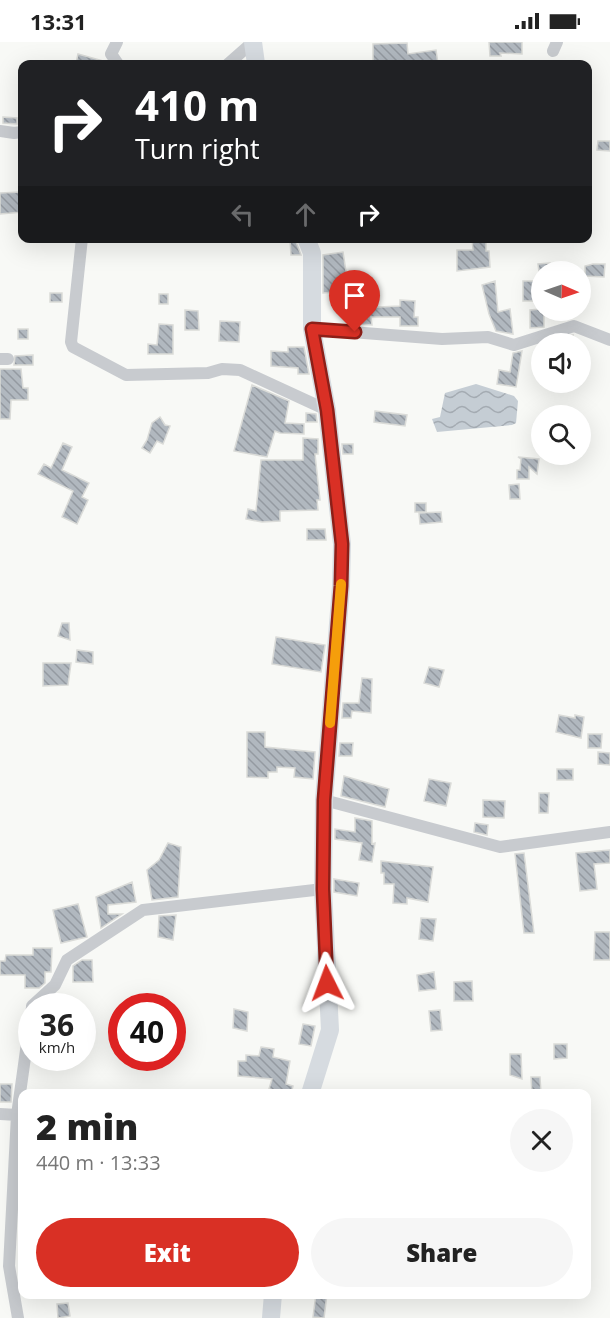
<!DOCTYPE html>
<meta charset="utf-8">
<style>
:root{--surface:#fff;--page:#f6f6f6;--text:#222;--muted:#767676;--accent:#d93025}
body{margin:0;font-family:"Open Sans",sans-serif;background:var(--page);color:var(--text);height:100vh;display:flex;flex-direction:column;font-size:22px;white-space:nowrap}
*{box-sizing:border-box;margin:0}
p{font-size:20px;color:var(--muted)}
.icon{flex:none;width:33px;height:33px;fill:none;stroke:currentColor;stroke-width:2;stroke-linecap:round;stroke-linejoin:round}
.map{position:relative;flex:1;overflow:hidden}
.drawer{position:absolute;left:18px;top:1047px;width:573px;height:210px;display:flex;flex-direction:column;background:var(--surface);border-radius:12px;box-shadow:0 6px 24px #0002}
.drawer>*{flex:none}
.hud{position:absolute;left:18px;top:18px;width:574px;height:183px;border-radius:12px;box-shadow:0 6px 24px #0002;background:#202124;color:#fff;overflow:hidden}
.needle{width:39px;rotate:92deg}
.tools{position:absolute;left:531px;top:219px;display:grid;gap:12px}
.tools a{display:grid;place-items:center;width:60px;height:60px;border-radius:50%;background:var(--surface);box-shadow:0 6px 24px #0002;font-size:30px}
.speed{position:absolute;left:18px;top:951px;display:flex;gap:12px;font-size:30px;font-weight:700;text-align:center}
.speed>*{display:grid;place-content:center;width:78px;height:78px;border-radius:50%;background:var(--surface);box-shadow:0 6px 24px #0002;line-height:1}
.speed small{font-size:15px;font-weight:400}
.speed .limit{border:9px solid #d22;background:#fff;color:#111}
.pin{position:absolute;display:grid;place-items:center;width:51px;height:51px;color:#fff;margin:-62px -26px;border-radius:50% 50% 50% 0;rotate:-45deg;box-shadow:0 0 6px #0007}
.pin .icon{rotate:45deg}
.me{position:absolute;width:66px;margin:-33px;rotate:357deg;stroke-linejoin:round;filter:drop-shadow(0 0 4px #0008)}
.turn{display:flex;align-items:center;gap:21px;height:126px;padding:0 18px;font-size:27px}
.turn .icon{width:78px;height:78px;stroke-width:2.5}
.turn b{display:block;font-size:42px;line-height:51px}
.lanes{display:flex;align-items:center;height:57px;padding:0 18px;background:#0003;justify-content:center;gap:30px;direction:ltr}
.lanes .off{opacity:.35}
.round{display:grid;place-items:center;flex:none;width:63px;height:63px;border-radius:32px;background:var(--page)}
.summary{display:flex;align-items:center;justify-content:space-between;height:102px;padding:0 18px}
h1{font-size:36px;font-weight:800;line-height:45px}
.primary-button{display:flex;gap:12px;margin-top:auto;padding:12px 18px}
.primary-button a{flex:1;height:69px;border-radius:36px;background:var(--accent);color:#fff;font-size:24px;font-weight:800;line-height:69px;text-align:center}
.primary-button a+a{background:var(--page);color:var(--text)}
.status{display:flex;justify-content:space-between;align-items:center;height:42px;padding:0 30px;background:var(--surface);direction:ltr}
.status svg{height:16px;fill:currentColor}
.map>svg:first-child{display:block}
.water{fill:url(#water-waves)}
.building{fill:url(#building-back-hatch);stroke:#dadbd8;stroke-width:1.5}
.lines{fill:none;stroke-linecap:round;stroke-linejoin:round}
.street{stroke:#c8cbcf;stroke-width:12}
.secondary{stroke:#d6dbe0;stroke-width:18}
.route-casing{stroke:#8d1f18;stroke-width:15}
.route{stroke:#d93025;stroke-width:10}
.slow{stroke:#f59e0b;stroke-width:10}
</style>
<div class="status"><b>13:31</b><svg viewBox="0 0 49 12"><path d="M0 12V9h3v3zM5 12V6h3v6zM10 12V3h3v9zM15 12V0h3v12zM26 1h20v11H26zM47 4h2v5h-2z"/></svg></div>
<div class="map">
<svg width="610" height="1276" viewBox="0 0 610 1276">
<defs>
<pattern id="water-waves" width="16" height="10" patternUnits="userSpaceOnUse" patternTransform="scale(1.5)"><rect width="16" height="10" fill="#c5cdd4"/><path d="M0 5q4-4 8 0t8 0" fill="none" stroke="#a4abb2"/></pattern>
<pattern id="building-back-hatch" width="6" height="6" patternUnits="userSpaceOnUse" patternTransform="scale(1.5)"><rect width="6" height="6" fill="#b1b8bf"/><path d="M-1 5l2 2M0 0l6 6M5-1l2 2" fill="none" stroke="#949aa1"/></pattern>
</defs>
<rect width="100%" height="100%" fill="#f8f9f6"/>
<path class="water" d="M476 342 514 354 518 359 516 381 512 383 437 390 432 377 440 375 445 351Z"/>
<path class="building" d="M489 0H522V12L500 11 501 14H490Z
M407 1 408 12 436 8 438 22H373V2Z
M78 12 107 20V22L76 21Z
M3 75 17 76V82L3 81Z
M598 99H610V109L597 108Z
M22 150V170L0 172V151Z
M472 196H486V209H489L490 225 457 229V208H473Z
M295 197 296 200 301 213H291L290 198Z
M343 210 349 249 323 251V213Z
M550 221 551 230H539L538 222Z
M593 222H605L604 235 585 234V224Z
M495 239 498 270 510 267 513 292 496 289 489 272 482 243Z
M523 239H542V247L532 248 533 259H523Z
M50 251H62V260H50Z
M159 252H168V262H159Z
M400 258 415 259 414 275H418V284H400V275H371L372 283 359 282 358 266 400 264Z
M542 267 544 268V285L530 286V268Z
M185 268 198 269 199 288H185Z
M220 279 240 280 239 300 219 299Z
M159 282 173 283V312H148V302L157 303Z
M18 287H28V297H18Z
M573 293V302H563L562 296Z
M288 305H304L309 332H298V326L271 324V309L288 310Z
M522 309 516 345 497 342 499 328 510 330 513 311Z
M33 313V323H14L15 314Z
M0 327H21L23 346H28V358H11L10 377H0Z
M252 343 289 359 285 381 304 382V392L280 391 275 389 267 415 234 409Z
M375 369 407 373 405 384 374 380Z
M306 371 316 372 317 380H306Z
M160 375 165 383 170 384 163 402 157 399 150 411 142 406 147 398 152 381Z
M303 396 318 397V412H315L320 458H317L318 468 280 469V479L262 480 246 477 248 467 256 469 261 418H303Z
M63 401 72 405 62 428 89 441 82 455 88 458 77 482 62 475 73 449 38 432 44 422 51 426Z
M342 402H353V412H343Z
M518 415 539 417 537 432 529 425V437H517V428H520L521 417Z
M519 442 520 457H510L509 443Z
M415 461H426V470H415Z
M441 470 442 480 420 482 419 471Z
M307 487H325L326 498H307Z
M62 581H69L70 598 58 594Z
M276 595 325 603 321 630 272 622Z
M77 608 93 610V622L76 620Z
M43 621H71L68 643 43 644Z
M429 625 444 628 439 645 424 641Z
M362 636 372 637 371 671 352 669 351 676H342L343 661H359Z
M559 673 575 676V673L584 675 581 696 556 690Z
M247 690H265V705L315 710 313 737 294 735 295 726 277 725V730H268V736L247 735Z
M588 692H602L601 706H588Z
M340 701H353L352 714H339Z
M598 710 610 711V723L598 722Z
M557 727H573V738H557Z
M344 734 389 747 385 765 341 754Z
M429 737 451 741 446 764 424 759Z
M539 751H549L548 771H539Z
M483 758 505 759 504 776 483 775Z
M355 776 372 779V802L375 801 372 820 359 818 362 801 335 797V787L355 790Z
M475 781 488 783 487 793 474 790Z
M168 801 181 805 178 855 152 858 147 828 159 818Z
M610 808V821L594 822 597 847 580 849 576 811Z
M524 811 534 891H524L515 812Z
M381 819 433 825 428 860 407 856V862L393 861 394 842H384V831H381Z
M334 837 359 841 357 854 334 850Z
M132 840 136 860 108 863V872H122L101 886 96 855Z
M78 862 87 895 61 901 53 868Z
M176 873 173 898 158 895 159 874Z
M421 876 436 877 433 899 419 897Z
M595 890H610V918H594Z
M33 906H52L51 930H45V941L39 946H25V933H0V919H5L6 913H33Z
M82 918H92L93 940H73V924Z
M434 930 436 947 419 949 417 933Z
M472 939 473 959H454V940Z
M234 967 248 970 247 989 233 986Z
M440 968 442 988 431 989 429 969Z
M303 982 315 984 311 1004 299 1002Z
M554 1002H567V1016L554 1017Z
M261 1005 274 1007 273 1015 290 1019 286 1042 293 1044 291 1052 269 1047 272 1037 238 1034V1019H246V1013L259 1014Z
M510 1012H521L522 1037 510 1033Z
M531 1035H540L541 1052H532Z
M0 1042H12L11 1060H0Z
M316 1252H327L324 1276 313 1275Z
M68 1261 70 1274 58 1276 57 1262Z"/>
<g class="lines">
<path class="street" d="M117 0 111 12 118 22
M553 9 557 0
M228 22 253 0
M0 89 14 91 22 90
M82 196 71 300 73 305 126 333 208 331 222 327 240 328 327 368
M312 287 442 297 488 295 514 303 574 284 610 298
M0 317H8
M324 758 500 805 610 790
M32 964 55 943 67 918 143 868 323 847
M0 1072 17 1073
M18 1276 9 1224 17 1073 32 965"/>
<path class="secondary" d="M253 0 256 22
M306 196 312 211V287L327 368 342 502 341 544 324 758 323 847 330 988 310 1052
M271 1276 273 1252"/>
</g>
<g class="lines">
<defs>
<path id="route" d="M327 941 323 847 324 758 341 544 342 502 327 368 312 287 355 290"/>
</defs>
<use href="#route" class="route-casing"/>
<use href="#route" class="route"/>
<path class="slow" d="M330 681 341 542"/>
</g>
</svg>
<div class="tools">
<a><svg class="needle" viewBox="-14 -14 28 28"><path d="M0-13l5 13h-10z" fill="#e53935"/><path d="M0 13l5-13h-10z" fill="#767676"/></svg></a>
<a><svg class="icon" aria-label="sound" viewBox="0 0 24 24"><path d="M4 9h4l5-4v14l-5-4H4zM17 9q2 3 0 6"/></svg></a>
<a><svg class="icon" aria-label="search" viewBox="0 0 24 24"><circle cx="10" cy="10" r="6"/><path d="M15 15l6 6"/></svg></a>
</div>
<div class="speed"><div>36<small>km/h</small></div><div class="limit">40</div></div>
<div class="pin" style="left:355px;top:290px;background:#d93025"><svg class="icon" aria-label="arrive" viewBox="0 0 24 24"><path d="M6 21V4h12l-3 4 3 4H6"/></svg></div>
<svg class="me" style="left:327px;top:941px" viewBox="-20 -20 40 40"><path d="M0-17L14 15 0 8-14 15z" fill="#d93025" stroke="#fff" stroke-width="4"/></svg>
<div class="hud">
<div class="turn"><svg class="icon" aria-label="right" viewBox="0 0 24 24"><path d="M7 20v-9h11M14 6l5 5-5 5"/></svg><div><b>410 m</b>Turn right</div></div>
<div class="lanes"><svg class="icon off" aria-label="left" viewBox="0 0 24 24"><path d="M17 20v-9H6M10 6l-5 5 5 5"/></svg><svg class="icon off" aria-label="ahead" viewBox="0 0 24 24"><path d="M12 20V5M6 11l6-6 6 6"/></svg><svg class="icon" aria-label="right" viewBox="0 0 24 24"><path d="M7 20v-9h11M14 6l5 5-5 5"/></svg></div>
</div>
<section class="drawer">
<div class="summary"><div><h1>2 min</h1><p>440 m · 13:33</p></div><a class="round"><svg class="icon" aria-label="close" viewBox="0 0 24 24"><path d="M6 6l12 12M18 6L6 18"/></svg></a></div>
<div class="primary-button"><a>Exit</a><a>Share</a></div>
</section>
</div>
